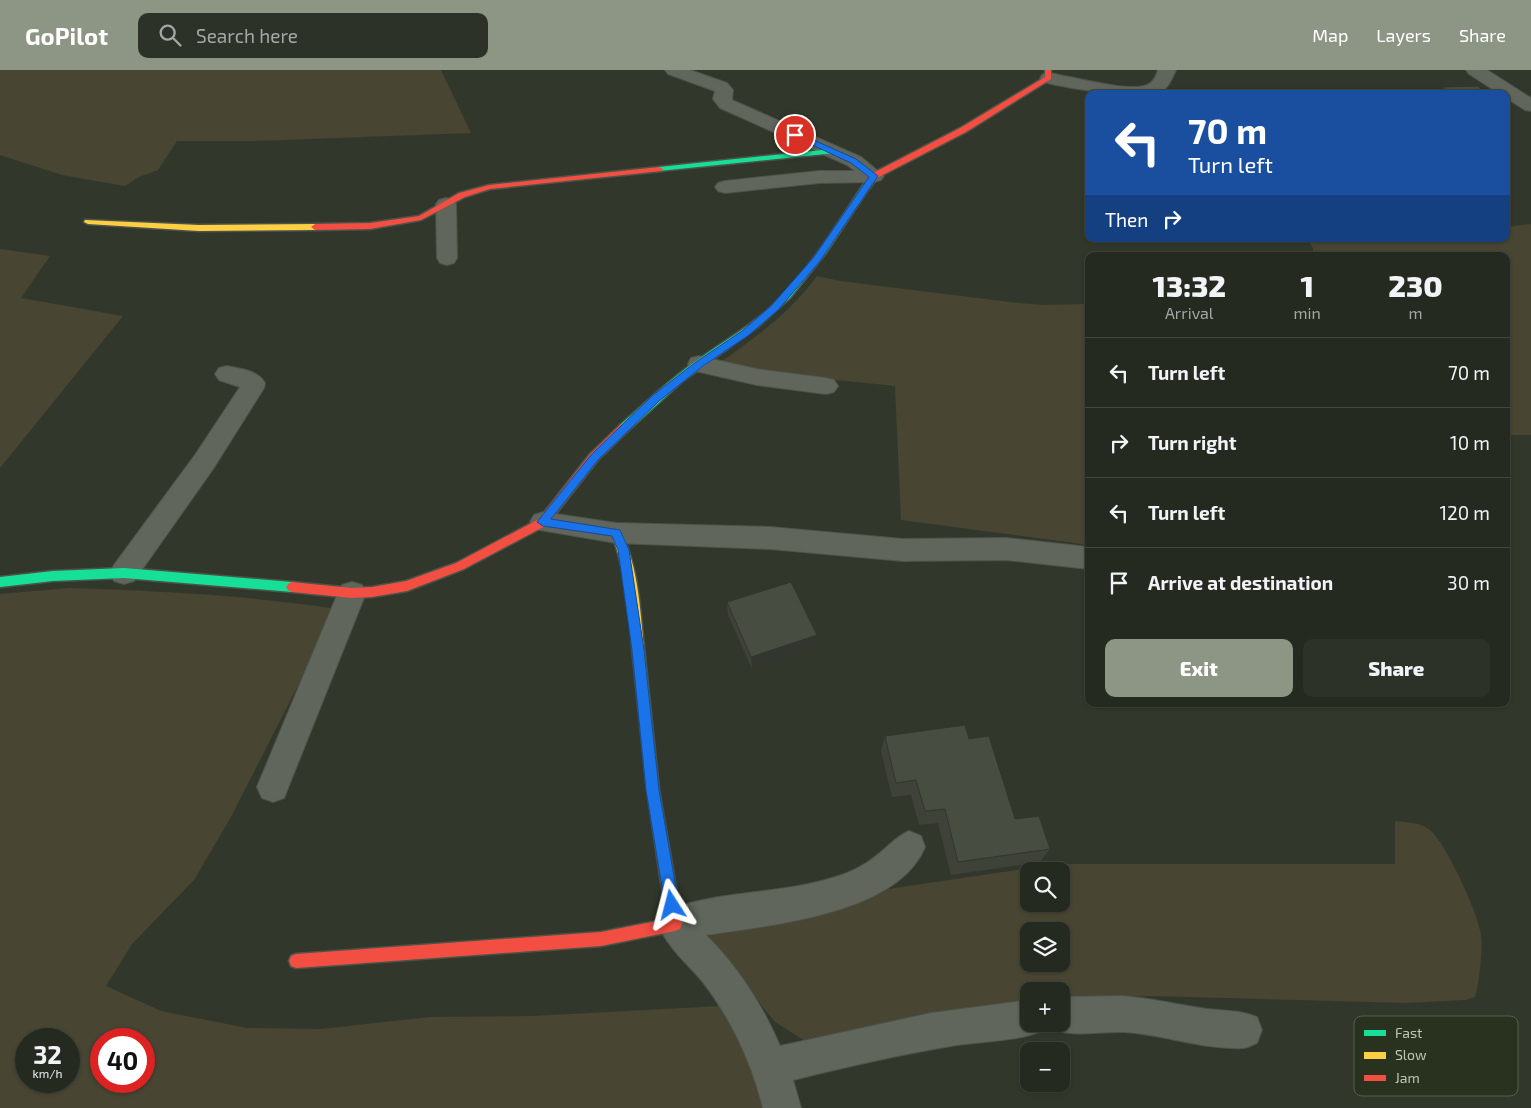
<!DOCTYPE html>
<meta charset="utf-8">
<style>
:root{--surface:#252a20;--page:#2d3229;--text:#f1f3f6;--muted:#a3a7a5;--line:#42463e;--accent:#8d9685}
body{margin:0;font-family:"Exo 2",sans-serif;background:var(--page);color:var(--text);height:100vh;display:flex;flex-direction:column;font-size:19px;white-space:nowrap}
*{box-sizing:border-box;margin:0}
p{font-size:16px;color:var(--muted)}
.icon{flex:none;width:28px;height:28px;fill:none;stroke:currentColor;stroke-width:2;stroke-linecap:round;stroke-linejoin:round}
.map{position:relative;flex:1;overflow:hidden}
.drawer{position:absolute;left:1085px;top:182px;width:425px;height:455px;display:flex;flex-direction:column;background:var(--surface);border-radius:10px;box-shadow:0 1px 4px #0004,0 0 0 1px var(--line)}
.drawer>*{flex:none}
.top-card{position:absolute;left:1085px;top:20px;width:425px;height:152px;border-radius:10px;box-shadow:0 1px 4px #0004,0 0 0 1px var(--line);background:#1a4fa0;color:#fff;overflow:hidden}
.tools{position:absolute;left:1020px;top:792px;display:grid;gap:10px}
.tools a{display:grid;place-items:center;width:50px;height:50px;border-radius:10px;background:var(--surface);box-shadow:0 1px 4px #0004,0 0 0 1px var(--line);font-size:25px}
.speed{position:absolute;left:15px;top:958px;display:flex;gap:10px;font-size:25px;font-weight:700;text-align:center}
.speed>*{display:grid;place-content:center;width:65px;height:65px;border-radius:50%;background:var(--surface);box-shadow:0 1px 4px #0004,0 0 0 1px var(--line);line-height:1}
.speed small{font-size:12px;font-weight:400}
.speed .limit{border:8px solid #d22;background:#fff;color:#111}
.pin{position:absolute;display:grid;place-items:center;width:42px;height:42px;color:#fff;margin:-21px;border:2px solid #fff;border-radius:50%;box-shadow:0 1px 5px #0007}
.me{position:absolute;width:55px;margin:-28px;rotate:351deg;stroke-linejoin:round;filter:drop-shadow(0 0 4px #0008)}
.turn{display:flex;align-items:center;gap:18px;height:105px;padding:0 20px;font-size:22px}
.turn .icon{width:65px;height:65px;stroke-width:2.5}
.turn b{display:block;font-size:35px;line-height:42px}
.then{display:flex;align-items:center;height:48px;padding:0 20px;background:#0003;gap:10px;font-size:19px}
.eta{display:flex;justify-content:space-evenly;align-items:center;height:85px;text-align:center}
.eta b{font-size:30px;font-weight:800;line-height:35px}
.button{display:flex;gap:10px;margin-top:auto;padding:10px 20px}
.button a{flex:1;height:58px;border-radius:10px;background:var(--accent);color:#fff;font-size:20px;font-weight:800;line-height:58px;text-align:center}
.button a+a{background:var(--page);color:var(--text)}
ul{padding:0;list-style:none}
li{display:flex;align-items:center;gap:15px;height:70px;padding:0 20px;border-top:1px solid var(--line)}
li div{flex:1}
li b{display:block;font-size:19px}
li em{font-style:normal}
header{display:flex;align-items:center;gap:30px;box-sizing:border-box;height:70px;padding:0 25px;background:var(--accent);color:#fff}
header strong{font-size:24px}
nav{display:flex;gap:28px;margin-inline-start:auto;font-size:18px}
.search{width:350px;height:45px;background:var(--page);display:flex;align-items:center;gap:12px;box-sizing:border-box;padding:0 18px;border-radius:10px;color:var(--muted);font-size:19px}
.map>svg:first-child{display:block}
.green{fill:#484532;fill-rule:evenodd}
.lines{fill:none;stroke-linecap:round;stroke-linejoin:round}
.street-casing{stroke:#4d5349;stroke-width:2}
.fast-casing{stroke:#4d5349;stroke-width:3}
.slow-casing{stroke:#4d5349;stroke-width:3}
.jam-casing{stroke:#4d5349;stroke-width:3}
.street{fill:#60665b;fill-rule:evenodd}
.fast{fill:#16e098;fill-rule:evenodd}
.slow{fill:#ffcf43;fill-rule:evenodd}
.jam{fill:#f24e42;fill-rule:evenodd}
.wall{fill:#3e4239}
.shaded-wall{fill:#32362e}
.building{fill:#484d42;stroke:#32362e}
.route{fill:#1a73e8;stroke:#114b97}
.key{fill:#28321f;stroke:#555f4c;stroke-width:1}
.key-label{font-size:14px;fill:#bec8b6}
</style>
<header>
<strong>GoPilot</strong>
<div class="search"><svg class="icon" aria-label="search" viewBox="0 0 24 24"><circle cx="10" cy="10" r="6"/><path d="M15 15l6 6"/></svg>Search here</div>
<nav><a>Map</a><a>Layers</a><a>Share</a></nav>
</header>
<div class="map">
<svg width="1531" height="1038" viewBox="0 0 1531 1038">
<rect width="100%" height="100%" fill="#31382b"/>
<path class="green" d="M0 0H441L471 63 257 71H177L158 100 139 107 125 116 62 105 0 85Z
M1531 154V365H1506V186H1313V178L1307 169H1506V157Z
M0 179 50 186 21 228 123 246 0 398Z
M817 206 840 211 1019 233 1043 235 1089 234V475L901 450 895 316 808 307 721 292C759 264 789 244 817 206Z
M69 518C160 521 246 525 337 539L231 747 194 810 132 874 106 916 161 941 247 958 321 959 429 947 532 946 721 936 743 976 765 1038H0V524ZM26 969H69V1011H26ZM101 969H144V1011H101Z
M1395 751C1408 752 1425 753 1434 764 1449 781 1478 843 1481 865 1483 879 1479 914 1475 927L1465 930 1406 933 1150 926 1061 930V921H1029V933L805 971 775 952 702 863 823 843 888 819 1056 794H1395ZM1029 801H1061V834H1029ZM1029 861H1061V894H1029Z"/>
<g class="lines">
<defs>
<path id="street" d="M665 0H690L727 13 733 20 732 30 861 87 884 106 881 110 874 112 819 113 725 123 718 121 715 117 718 113 725 111 819 101H855L847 95 720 38 713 29 715 21 668 4Z
M1158 0H1176C1172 8 1169 17 1161 22 1145 32 1063 17 1043 12L1040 8 1043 4 1049 3C1070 6 1130 23 1147 15 1154 12 1156 6 1158 0Z
M1466 0H1487L1531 28V41L1525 40 1506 28V24H1500L1469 4Z
M446 128 453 130 456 134 457 188 454 193 447 195 440 193 437 188 436 134 439 130Z
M699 286 757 299 826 308 834 310 838 316 834 322 826 324 757 315 691 300 688 294 691 288Z
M227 296C241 299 257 300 265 313L264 318 213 399 134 511 124 514 114 511 110 503 114 495 195 385 240 317 219 310 215 304 219 298Z
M543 442 616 453 770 457 903 469 1006 468 1089 477V499L1006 490 903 491 770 479 616 473 534 459 530 452 534 445Z
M352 512 362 515 366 523 284 728 273 732 262 728 257 717 338 523 342 515Z
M909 761 921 766 925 777C897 845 769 855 706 865 738 897 762 934 780 976L931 943 1029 930V954H1045L1042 961C1014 972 980 971 951 976 898 985 845 997 793 1010L801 1038H763C751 991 732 950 702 911 686 892 668 878 658 854L663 842C715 820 777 825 832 808 847 804 864 796 876 786 888 777 895 767 909 761Z
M1122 926C1151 928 1178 935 1207 939 1225 941 1240 940 1257 947L1262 960 1257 973C1252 975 1247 978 1243 978 1203 980 1163 964 1124 962 1099 961 1072 968 1048 958L1047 954H1061V927Z"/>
<path id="fast" d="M832 79 836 81 835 83 659 101 655 99 659 97Z
M863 115 870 117 826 183 790 228 759 256 683 311 628 361H620L619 358 620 355C645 333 669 310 696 291 721 273 748 258 771 237 808 202 835 157 863 115Z
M124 498 292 512 296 514 298 517 296 520 292 522 124 508 53 511 0 517V507L53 501Z
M639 582 643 583 645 587 659 720 675 812 673 817 668 819 663 817 661 812 647 720 633 587 635 583Z"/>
<path id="slow" d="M85 150 199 155 315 154 319 157 315 160 199 161 88 154 84 152Z
M616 459 620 460C640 499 640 544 645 587L643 591 639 592 635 591 633 587C629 545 627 503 611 463Z"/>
<path id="jam" d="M1045 0H1051V9L966 62 877 108 869 119 862 117 871 104 960 58 1045 7Z
M659 97 663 99 662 101 490 119 465 127 421 150 370 159 315 160 311 157 315 154 370 153 419 146 459 123 489 115Z
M624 354 628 355 629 358 628 361 598 390 547 455 464 499 407 521 372 527 352 528 292 522 288 520 286 517 288 514 292 512 352 518 372 517 406 511 456 493 539 449 590 384 620 355Z
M668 805 673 807 675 812 682 854 680 859 675 861 601 876 296 898 291 896 289 891 291 886 296 884 601 862 667 849 661 812 663 807Z"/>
</defs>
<use href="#street" class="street-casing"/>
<use href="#fast" class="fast-casing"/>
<use href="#slow" class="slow-casing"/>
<use href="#jam" class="jam-casing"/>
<use href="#street" class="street"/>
<use href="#fast" class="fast"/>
<use href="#slow" class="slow"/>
<use href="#jam" class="jam"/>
</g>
<path class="wall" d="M1443 17 1485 24H1440Z
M727 532 817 565 816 577 752 599 728 545Z
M885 666 969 669 1015 749 1050 779 1040 792 951 805 938 753 919 755 911 725 892 727 881 681Z"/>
<path class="shaded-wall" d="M817 565 816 577 752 599 751 587Z"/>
<path class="building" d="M1478 16 1485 24H1449L1443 17Z
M791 512 817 565 751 587 727 532Z
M965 655 969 669 989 666 1015 749 1039 746 1050 779 958 792 945 739 925 741 916 710 896 713 885 666Z"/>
<path class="route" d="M793 63H798L856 89 878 106 820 191 778 240 749 265 703 296 659 331 598 390 551 449 620 460 629 480 644 580 659 720 679 835 677 840 672 842 667 840 665 835 646 720 632 580 618 480 612 466 543 456 537 452 591 385 652 326 696 292 742 261 771 236 814 187 869 107 851 93 793 66Z"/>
<rect x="1354" y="946" width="164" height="80" rx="8" class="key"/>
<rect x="1364" y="960" width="22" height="6" fill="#16e098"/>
<rect x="1364" y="982" width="22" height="7" fill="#ffcf43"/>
<rect x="1364" y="1005" width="22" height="6" fill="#f24e42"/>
<g class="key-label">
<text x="1395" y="968">Fast</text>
<text x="1395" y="990">Slow</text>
<text x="1395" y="1013">Jam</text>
</g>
</svg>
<div class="tools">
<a><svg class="icon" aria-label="search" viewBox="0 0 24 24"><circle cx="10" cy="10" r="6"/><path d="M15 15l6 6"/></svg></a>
<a><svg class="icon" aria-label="layers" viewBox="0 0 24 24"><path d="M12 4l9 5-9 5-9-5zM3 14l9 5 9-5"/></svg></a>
<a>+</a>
<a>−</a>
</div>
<div class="speed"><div>32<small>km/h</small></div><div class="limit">40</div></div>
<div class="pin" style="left:795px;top:65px;background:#d93025"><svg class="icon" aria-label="arrive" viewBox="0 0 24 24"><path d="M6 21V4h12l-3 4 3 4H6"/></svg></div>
<svg class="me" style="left:672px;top:835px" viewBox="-20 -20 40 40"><path d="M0-17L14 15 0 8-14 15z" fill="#1a73e8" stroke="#fff" stroke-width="4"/></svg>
<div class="top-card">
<div class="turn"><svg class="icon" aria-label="left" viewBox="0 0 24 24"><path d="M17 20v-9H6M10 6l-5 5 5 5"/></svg><div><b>70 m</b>Turn left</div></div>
<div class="then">Then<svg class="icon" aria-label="right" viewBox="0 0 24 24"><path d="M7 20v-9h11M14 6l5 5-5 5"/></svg></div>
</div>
<section class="drawer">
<div class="eta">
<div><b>13:32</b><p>Arrival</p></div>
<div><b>1</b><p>min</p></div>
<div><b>230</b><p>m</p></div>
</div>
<ul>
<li><svg class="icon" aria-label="left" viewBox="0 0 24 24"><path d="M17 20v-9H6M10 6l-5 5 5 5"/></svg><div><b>Turn left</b></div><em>70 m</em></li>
<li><svg class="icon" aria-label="right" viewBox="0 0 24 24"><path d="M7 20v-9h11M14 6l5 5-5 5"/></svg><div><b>Turn right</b></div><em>10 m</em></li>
<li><svg class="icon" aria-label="left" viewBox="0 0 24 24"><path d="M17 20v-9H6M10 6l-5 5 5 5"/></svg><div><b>Turn left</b></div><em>120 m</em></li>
<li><svg class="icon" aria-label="arrive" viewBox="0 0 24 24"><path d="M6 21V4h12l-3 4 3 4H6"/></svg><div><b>Arrive at destination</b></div><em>30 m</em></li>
</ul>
<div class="button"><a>Exit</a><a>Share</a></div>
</section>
</div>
